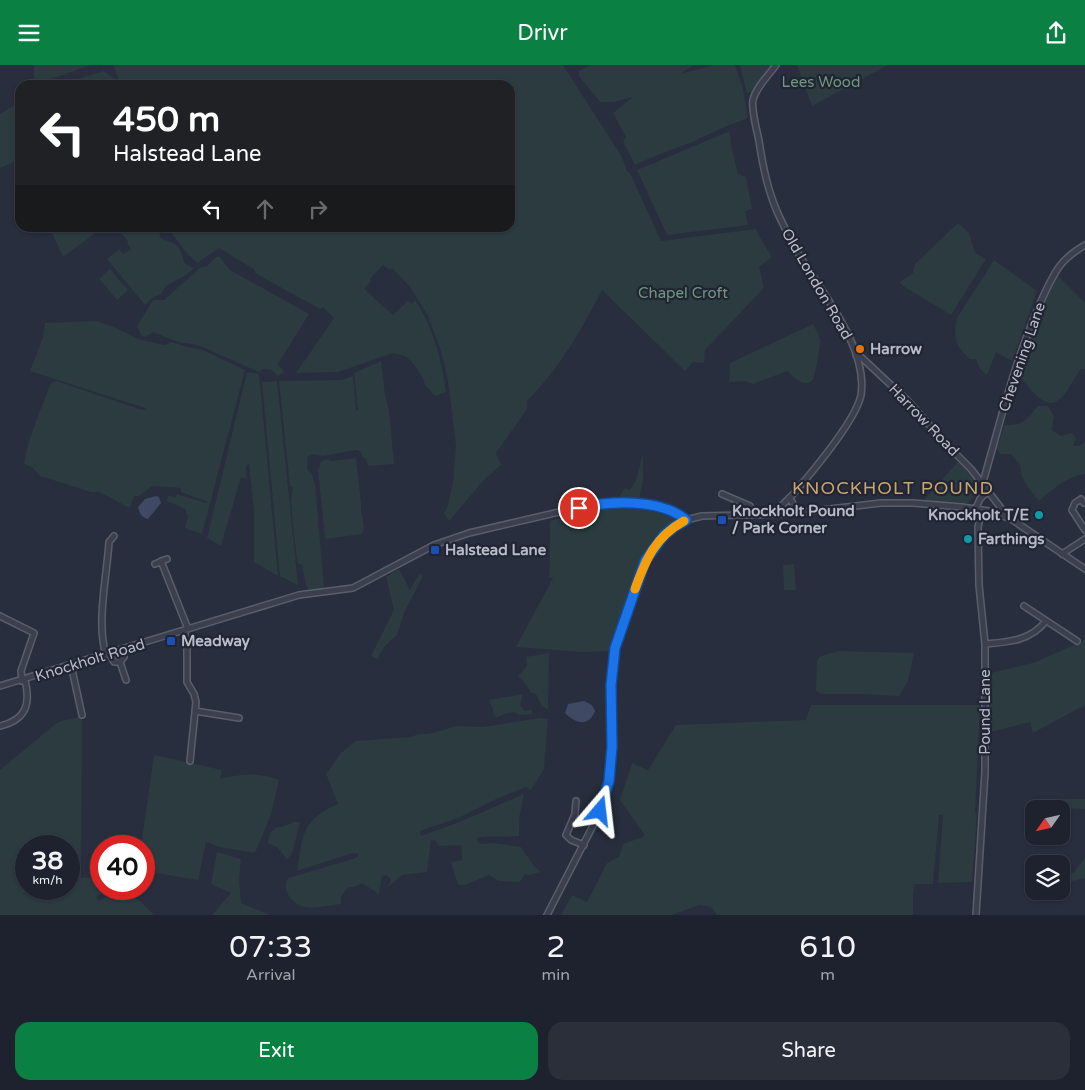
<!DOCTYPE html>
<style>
:root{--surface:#1e222e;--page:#2b2f3a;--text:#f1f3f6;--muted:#a1a4aa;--line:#3c3f4a;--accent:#0b8043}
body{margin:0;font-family:"Varela Round",sans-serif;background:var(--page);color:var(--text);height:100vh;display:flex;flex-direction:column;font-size:19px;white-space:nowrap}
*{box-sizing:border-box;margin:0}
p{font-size:16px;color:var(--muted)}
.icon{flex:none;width:28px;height:28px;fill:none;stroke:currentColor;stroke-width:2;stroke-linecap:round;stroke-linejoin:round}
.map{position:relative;height:850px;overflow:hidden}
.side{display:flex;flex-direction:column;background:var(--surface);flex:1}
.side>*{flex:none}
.hud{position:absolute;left:15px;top:15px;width:500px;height:152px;border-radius:15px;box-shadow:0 1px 4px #0004,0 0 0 1px var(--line);background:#202124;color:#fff;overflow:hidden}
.needle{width:32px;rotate:236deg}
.tools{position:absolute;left:1025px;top:735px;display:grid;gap:10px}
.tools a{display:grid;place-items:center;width:45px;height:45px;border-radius:10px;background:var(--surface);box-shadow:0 1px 4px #0004,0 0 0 1px var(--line);font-size:25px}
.speed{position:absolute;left:15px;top:770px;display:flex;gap:10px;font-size:25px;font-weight:700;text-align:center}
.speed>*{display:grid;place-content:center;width:65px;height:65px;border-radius:50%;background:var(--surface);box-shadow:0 1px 4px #0004,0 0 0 1px var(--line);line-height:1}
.speed small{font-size:12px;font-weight:400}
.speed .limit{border:8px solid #d22;background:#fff;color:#111}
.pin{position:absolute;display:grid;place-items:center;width:42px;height:42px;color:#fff;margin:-21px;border:2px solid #fff;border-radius:50%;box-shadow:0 1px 5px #0007}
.me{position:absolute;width:55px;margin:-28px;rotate:17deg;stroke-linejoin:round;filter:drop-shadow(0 0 4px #0008)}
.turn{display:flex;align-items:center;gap:18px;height:105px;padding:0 15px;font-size:22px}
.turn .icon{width:65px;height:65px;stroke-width:2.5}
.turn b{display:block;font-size:35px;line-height:42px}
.lanes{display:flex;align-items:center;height:48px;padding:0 15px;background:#0003;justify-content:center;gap:25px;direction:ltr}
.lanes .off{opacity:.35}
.eta{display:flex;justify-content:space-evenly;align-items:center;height:85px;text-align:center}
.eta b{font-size:30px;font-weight:600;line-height:35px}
.primary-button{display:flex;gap:10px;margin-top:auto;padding:10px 15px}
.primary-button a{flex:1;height:58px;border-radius:15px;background:var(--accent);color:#fff;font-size:20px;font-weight:600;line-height:58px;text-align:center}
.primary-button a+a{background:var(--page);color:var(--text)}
header{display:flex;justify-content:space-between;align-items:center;height:65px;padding:0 15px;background:var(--accent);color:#fff;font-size:22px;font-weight:600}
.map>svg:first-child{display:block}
.green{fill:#2b3b3f;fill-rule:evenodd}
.water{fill:#404964}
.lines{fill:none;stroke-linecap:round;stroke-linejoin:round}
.minor-casing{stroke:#5a5e6b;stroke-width:8}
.minor{stroke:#3c404e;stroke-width:5}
.route-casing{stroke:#114b97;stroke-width:12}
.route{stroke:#1a73e8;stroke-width:9}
.slow{stroke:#f59e0b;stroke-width:9}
.food-dot{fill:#e8710a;stroke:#212533;stroke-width:2}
.culture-dot{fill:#0f9aa8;stroke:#212533;stroke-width:2}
.transit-dot{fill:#1a4fb4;stroke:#212533;stroke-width:2}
.labels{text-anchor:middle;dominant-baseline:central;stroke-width:4.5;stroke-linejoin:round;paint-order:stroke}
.park-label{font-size:15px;fill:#729680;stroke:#212533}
.street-label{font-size:15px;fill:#b8bcc8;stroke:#212533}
.poi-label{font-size:15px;font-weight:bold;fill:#b8bcc8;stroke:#212533;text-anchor:start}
.quarter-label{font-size:18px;letter-spacing:1px;fill:#caa671;stroke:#212533}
</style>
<header><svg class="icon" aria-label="menu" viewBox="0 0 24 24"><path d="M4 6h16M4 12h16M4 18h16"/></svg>Drivr<svg class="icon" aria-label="share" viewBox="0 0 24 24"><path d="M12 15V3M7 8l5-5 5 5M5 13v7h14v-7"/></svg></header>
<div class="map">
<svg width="1085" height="850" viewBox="0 0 1085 850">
<rect width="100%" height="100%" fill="#282e3d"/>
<path class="green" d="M34 0H91L34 20Z
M113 0H563L622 92 627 106 630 108 661 176 756 164 758 169 772 192 759 202 764 223 705 285 704 298 693 297 685 306 602 225C582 265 558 305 527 336V344L496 388 501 400 484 415 449 456 444 448 448 441 453 416 456 381 448 316 441 286 428 251 410 222 392 203 390 205 383 200 370 214 371 216 364 224 393 250 408 236 412 239 415 235C432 259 443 299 446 327L435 331 425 320 423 313 413 298 405 291 393 288 338 307 296 308 334 253 323 242 320 244 255 208V205L219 183 197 198 185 186 168 163 510 162V20H121Z
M591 0H694L680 9 714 0H735L743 24 748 53C728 60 709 69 690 78 671 85 653 91 635 100L623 76 626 72 613 48 633 32 614 37H600L579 11V6Z
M740 0H771L753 27 747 28Z
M797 0H888L812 41Z
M104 6 117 16 119 20H70L68 17Z
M20 37V94L0 103V49Z
M730 66 731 80 738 109 746 112 752 144 745 146 748 160 667 170 637 105Z
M958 158 969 168 975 188 986 194 951 250 903 221 900 217 913 208 915 199Z
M50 163H102L63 192Z
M117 163H159L160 173C168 177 178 177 181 187 183 191 183 195 185 199L194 203C185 214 166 216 161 229L152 233 145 240 107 194 119 184 123 189 131 184 127 178 128 176Z
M216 192H220L230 205 309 249 278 299 284 307 278 311 272 305 263 304 259 307 198 280 178 277 153 267 145 272 141 270 137 261 153 235H164L201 202 207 201Z
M994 195 1037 226 1012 296 996 287 987 310 980 304 976 294H970C955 282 953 272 957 253Z
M110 204 128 225 117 235 99 214Z
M1058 211 1085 238V304H1081C1068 320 1059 355 1034 328 1027 321 1027 317 1018 312 1025 283 1040 234 1058 211Z
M96 256 114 262 138 274 164 280 172 277 187 282 203 285 245 305 202 469 185 463 188 452 185 444 167 436 168 430 175 433 177 429 206 438 208 437 181 427V423L152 421 139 431H134L130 443 99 427H91L40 411 32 402 26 400 24 398C29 370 41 344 51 318L56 316 142 345H147L145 343 30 306 43 272 45 258Z
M813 259C815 264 819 269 820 274 821 277 815 311 813 314 812 316 810 318 807 318 799 319 792 310 787 306L753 319 744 316 729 317 730 298Z
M381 296 385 330 389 345 394 399 368 401 366 394 362 392 361 387 356 385 323 391 313 389 308 391 307 404 312 409 315 419 324 523 309 526 306 520 302 500 298 499C296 483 288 435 293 423L290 421 279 316 342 315 353 311 356 345H358L354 308Z
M247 307 259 309 278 511 254 497V447L249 398 246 402 247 414 241 412 221 481 207 473Z
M277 316 298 520 280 511 262 317Z
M1038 341H1048L1054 351 1052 365 1061 371 1071 368 1076 373 1073 381H1080L1085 376V409C1066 412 1053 424 1039 436L1029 424 1022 412 1020 400 1011 389H1000L997 383 1004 360C1025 360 1025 356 1038 341Z
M643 389V415L639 434 619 432 625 423 630 425 636 415Z
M356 393 361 438V448L362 449 364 463 362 469 325 474 318 405 321 397 326 394 332 396Z
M959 396 978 418C980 428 974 432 967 438L923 436Z
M614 440 669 449 676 452 679 456 662 467 639 495 612 586 582 587 516 582 553 513 549 512 550 493V456L598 442Z
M794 499 796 525H784L783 500Z
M399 504 410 525 420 508 423 511 404 548 397 570 385 581 377 594 371 591 394 545 386 512Z
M1085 575V640L1033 668 1030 657 987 668V609L1036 597Z
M838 586 914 588 908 616 899 631 860 629H821L816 625 817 596 819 592Z
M549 588 548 645 542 641 536 629 531 628 526 619 518 611 527 601 526 592Z
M523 629 520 640 525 646 532 645V649L519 650 514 647 504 649 497 653 493 649V644L489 635Z
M811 640H980L975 747 977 749 972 817 938 818 943 750H939L933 819H915L913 828V850H717L711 842 699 840 672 850H561L572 830 587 837 607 798 619 792 623 779 643 772 644 769 620 735 632 698 648 705 676 660 806 655Z
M82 651 81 813 101 812V824H110L96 832 99 836 120 824 139 835 154 850H0V705L58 657ZM26 781H69V824H26Z
M540 653 548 654 544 704 531 725 526 722 496 734 458 753 420 766 421 771 462 756 524 729 519 753V771C505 773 490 770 476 773L479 779 493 778 521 782 534 801 541 807 529 810 525 809 520 817 499 816 489 810 465 820H458L451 797 462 795 461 780 439 781 436 776 431 775 427 807 402 810 388 822 391 814 386 810 382 811 379 829 362 818 354 822H348L341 832V839C330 840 315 844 305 842 292 839 281 825 288 813L356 793 359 789 353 788 297 806C303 770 301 755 338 739L326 709 340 689 355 676 410 672 419 669H428L457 661 483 662Z
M154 690 222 705 220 714C241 709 259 707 279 715L271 750 255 788 220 782 206 777 198 815 144 806V781H141Z
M1034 734H1085V744L1034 742Z
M294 757H300L292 789 287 794 277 782 268 778 270 768 277 762H282Z
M217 787 241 794 239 813 241 838 270 850H212L231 828 211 819Z
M1085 793V813L1061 819V809L1073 808Z"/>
<path class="water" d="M156 431 159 432 161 438 148 454C141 452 140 449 138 442L145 434Z
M584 636 592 640 595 646C589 662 576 659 565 648L568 639Z"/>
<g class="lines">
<defs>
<path id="minor" d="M856 290 861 292 908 336 946 379 971 404 1004 447 1005 451
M983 417C999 362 1012 306 1034 253 1041 236 1048 218 1059 202 1066 192 1075 186 1085 180
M722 429 750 441 752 450
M790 433 798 448
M1084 438 1081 434 1075 438 1072 445 1085 465
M976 443 980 434 988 426
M775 449C780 441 789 434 795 427 813 406 856 355 861 330 868 286 827 234 805 199 796 185 787 168 780 153 768 128 763 102 759 76 757 66 751 44 753 35 756 22 769 10 776 0
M1062 489 1085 474
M161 496 188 564
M155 499 167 494
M1024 541 1077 576
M0 551 34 568 21 606 22 616
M185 565 187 585V617L194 629 196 637 190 696
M985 579C1009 577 1030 576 1046 556
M110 589 114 597H120L124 592 122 585
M106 590C96 559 107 510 109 477L114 471
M120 597 126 615
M71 600 82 650
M0 621 299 530 353 523 434 480 469 468 598 438C626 437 664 436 686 455
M195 646 239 653
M0 661C26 655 31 639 25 615
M576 736 575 749 566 770 571 775 584 780
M547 850 600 747 609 716 612 682 611 620 615 583 645 496 664 471 674 462 686 455 702 451 787 449 881 438H913L962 442 989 446 1011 454 1085 504
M976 850 985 707V579L979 520 978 462 982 445"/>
</defs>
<use href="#minor" class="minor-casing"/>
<use href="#minor" class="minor"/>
</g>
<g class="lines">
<defs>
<path id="route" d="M579 443C609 436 661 433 686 455L674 462 664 470 645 496 615 583 611 620 612 682 609 716 600 746"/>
</defs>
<use href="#route" class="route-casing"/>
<use href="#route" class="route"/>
<path class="slow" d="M635 524C646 494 655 472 684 456"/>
</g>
<circle class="food-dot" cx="860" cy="284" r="5"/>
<g class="culture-dot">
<circle cx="1039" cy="450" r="5"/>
<circle cx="968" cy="474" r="5"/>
</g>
<g class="transit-dot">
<rect x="717" y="450" width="10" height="10" rx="2.5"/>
<rect x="430" y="480" width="10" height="10" rx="2.5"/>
<rect x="166" y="571" width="10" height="10" rx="2.5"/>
</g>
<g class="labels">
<g class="park-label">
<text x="821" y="17">Lees Wood</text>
<text x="683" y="228">Chapel Croft</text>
</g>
<g class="street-label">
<text transform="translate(817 219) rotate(60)">Old London Road</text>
<text transform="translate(1022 292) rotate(-71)">Chevening Lane</text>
<text transform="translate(924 355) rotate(46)">Harrow Road</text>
<text transform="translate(90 595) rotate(-17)">Knockholt Road</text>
<text transform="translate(985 647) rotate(-90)">Pound Lane</text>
</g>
<g class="poi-label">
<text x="870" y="284">Harrow</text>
<text x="732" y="446">Knockholt Pound<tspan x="732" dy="17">/ Park Corner</tspan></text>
<text x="1029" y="450" text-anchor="end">Knockholt T/E</text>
<text x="978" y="474">Farthings</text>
<text x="445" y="485">Halstead Lane</text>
<text x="181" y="576">Meadway</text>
</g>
<g class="quarter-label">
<text x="893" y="423">KNOCKHOLT POUND</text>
</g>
</g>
</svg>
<div class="tools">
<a><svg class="needle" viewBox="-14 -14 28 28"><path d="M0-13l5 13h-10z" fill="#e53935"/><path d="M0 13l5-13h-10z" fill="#a1a4aa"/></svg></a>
<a><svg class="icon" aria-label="layers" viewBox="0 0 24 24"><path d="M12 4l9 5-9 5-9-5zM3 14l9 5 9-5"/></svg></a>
</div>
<div class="speed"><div>38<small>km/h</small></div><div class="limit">40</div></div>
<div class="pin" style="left:579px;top:443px;background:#d93025"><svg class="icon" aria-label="arrive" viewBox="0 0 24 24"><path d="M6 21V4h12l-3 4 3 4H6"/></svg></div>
<svg class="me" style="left:600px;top:746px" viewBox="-20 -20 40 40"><path d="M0-17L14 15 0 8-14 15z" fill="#1a73e8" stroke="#fff" stroke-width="4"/></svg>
<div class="hud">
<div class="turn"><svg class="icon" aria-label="left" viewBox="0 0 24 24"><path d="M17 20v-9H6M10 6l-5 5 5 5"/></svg><div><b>450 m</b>Halstead Lane</div></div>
<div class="lanes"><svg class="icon" aria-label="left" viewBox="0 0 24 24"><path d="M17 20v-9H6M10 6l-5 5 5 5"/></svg><svg class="icon off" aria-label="ahead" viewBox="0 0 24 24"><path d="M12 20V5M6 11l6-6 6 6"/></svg><svg class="icon off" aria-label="right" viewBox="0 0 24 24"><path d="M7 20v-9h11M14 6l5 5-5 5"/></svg></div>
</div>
</div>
<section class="side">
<div class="eta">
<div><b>07:33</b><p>Arrival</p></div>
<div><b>2</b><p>min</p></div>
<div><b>610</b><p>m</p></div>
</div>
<div class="primary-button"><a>Exit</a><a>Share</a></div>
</section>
